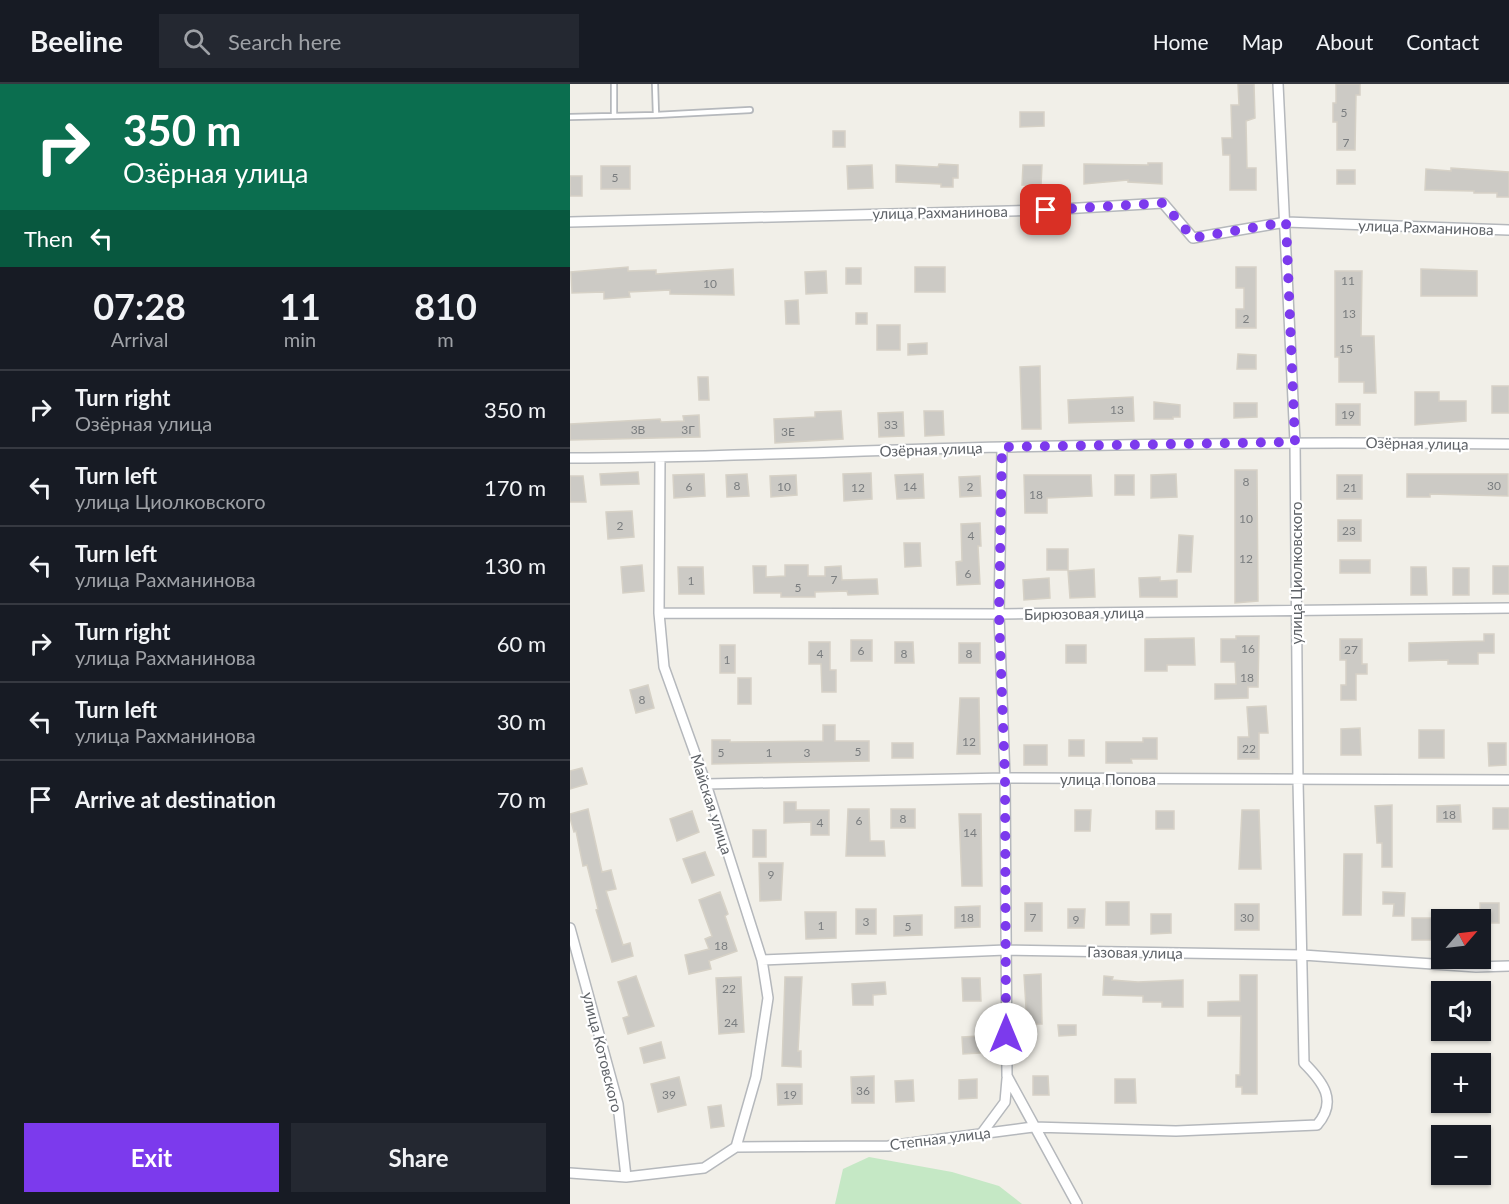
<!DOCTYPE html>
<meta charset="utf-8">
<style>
:root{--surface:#171b24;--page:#242831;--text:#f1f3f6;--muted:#9ea1a6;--line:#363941;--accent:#7c3aed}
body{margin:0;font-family:Lato,sans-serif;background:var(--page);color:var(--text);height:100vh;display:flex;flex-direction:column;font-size:22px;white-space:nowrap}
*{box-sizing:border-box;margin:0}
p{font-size:20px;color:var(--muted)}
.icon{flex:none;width:33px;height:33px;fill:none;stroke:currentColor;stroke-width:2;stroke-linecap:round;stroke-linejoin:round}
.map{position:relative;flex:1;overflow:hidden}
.details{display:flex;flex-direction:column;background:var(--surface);width:570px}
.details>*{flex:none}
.hud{background:#0b6e4f;color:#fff;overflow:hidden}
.needle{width:39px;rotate:62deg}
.controls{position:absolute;left:861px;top:825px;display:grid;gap:12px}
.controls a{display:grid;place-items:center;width:60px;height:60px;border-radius:0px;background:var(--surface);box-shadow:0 2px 4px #0004;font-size:30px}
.pin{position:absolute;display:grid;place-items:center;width:51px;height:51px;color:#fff;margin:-26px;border-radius:12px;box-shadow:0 3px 9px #0006}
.me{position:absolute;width:66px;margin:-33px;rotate:0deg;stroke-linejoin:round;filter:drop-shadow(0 0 4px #0008)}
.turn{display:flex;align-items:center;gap:21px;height:126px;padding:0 24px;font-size:27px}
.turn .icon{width:78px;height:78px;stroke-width:2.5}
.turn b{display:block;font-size:42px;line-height:51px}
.then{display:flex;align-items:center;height:57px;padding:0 24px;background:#0003;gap:12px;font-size:22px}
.eta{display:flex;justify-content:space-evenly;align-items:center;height:102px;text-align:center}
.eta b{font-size:36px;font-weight:700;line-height:42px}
.action{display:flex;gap:12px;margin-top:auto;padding:12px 24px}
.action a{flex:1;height:69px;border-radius:0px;background:var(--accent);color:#fff;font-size:24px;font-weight:700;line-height:69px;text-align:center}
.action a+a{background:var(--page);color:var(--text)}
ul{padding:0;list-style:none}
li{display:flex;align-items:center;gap:18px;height:78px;padding:0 24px;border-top:2px solid var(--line)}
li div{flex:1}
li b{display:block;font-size:22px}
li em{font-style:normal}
header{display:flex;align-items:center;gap:36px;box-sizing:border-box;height:84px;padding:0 30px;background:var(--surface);border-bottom:2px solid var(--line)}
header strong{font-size:28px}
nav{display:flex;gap:33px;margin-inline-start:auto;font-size:21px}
.search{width:420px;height:54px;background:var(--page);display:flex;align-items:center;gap:15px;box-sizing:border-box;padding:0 21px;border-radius:0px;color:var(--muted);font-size:22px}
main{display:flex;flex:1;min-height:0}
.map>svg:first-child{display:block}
.green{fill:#c5e8c5}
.building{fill:#cccac5;stroke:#d6d1c6;stroke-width:1.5}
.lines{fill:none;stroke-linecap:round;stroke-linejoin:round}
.lane-casing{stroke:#b5b8bc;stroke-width:8}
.street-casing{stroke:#b5b8bc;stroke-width:12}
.lane{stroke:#fff;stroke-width:4.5}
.street{stroke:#fff;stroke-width:9}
.route{stroke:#7c3aed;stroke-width:10;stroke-dasharray:0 18}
.labels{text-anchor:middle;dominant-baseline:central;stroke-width:4.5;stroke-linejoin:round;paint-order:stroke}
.number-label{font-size:12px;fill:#7a7d7f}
.street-label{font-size:15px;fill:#5f6368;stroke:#fff}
</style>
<header>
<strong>Beeline</strong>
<div class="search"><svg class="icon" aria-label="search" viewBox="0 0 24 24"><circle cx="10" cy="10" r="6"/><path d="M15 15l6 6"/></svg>Search here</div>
<nav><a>Home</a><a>Map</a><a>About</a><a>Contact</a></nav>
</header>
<main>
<section class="details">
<div class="hud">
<div class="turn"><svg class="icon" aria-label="right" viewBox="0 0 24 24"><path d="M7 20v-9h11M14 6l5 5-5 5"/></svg><div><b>350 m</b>Озёрная улица</div></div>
<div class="then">Then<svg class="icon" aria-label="left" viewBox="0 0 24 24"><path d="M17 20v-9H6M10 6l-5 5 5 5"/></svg></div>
</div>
<div class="eta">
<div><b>07:28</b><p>Arrival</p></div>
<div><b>11</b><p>min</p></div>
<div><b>810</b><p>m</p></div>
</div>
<ul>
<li><svg class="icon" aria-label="right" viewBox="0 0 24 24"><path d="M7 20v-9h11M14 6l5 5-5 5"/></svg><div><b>Turn right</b><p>Озёрная улица</p></div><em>350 m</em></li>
<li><svg class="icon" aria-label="left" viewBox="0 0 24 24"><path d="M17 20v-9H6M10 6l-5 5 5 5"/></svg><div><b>Turn left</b><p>улица Циолковского</p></div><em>170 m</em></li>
<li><svg class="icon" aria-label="left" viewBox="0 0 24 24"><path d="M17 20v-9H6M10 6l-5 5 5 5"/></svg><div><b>Turn left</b><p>улица Рахманинова</p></div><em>130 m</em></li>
<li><svg class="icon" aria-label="right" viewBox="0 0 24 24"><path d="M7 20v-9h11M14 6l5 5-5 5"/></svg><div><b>Turn right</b><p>улица Рахманинова</p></div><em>60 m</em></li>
<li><svg class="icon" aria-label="left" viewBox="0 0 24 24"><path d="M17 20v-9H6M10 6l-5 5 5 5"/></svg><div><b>Turn left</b><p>улица Рахманинова</p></div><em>30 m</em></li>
<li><svg class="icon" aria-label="arrive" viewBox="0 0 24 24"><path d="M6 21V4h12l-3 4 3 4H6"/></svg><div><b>Arrive at destination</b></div><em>70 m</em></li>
</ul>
<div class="action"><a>Exit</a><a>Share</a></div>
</section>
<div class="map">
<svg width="939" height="1120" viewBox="0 0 939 1120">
<rect width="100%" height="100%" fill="#f1efe8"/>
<path class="green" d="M299 1073 382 1088 429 1102 452 1120H265L273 1085Z"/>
<path class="building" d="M668 0H684L685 34 676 37 677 84H686V106H660V71H653L652 54H662L661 21H669Z
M766 0H790V11H786L785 66H767V38H763V19H766Z
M450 28H474V42L450 43Z
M263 47H275V63H263Z
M578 79H592V100L558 98V96L514 100V80L578 81Z
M369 80 388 81V94H383V103H371V100L326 98V81L368 83Z
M302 81 303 104 278 105 277 82Z
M453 81H472L471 102 452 101Z
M31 82H60V105H31Z
M881 84 939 88V113H927V109H904V107L855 106 856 85 881 87Z
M767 86H785V100H767Z
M0 92H12V112H0Z
M58 183V187L86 186V190L163 185 164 211 100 210V206L59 208 60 213 34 215V208L2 209 1 188Z
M345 183H375V208H345Z
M666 183H686V244H666V225H674V204H666Z
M276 184H291V200H276Z
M851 185 907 187V212H851Z
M256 187 257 209 236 210 235 188Z
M765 187H792L791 252H804L806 309H794V298H769V273H765Z
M228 216 229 240H216L215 217Z
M286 229H297V240H286Z
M307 241H330V266H307Z
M357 259V270L338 271V260Z
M668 270 686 271V285H667Z
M470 282 471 345H452L450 283Z
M128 293H138L139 316H129Z
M922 302H939V329H922Z
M845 308H869V317H896V337L845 341Z
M563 313 564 337 499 339 498 316Z
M584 318 610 321V333H603V335H584Z
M664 319H687V333L664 334Z
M766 320H790V341H766Z
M271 327 273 355 205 359 204 335 245 333V328Z
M354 327H373L374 351 355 352Z
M333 328 334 352 309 353 308 329Z
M129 331 130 353 0 356V340L90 335 91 338 114 337 113 332Z
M665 386H687L688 517 665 519Z
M68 388 69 400 31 401 30 390Z
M301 389 302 415 274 417 273 390Z
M134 390 135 412 104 414 103 391Z
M177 390 179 412 157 413 156 391Z
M353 390 354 414 327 415 325 391Z
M606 390 607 413 581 414V391Z
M837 390H938V412L860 410V413H837Z
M226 391 227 411 201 413 200 392Z
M454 391H521L522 412 477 414V429H455Z
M545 391H564V411H545Z
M767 391H792V415H767Z
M0 392H13L16 418H0Z
M410 392 411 412 390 413 389 393Z
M62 427 64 453 38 455 36 428Z
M768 436H791V457H768Z
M410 439 411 462H408L410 500 387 501 386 478 392 477 391 440Z
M609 451 623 452 621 488H607Z
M334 459H350L351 482 335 483Z
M477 465H498V486H477Z
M770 476H800V489H770Z
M72 481 74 507 53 509 51 483Z
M215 481H238V492H255V483L271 482 272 496 307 495 308 510 278 511 277 507 245 508V513H211V509H184L183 482H196V493L215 492Z
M923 482H939V510H923Z
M108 483H133L134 510H109Z
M841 483H856L857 511H841Z
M883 484H899V511H883Z
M524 485 525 513 500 514 498 487Z
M590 493V497L607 496V513H570L569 494Z
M479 494 480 514 454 516 453 496Z
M914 550H924V569H908V580H878V576L839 577V559L914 557Z
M666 552H689L688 603H678V614L645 615V600H666L665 578H651V555H666Z
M624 554 625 581H597V587H575V555Z
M770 555H792V580H797V590H786V616H771V601H776V576H770Z
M281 556H302V577H281Z
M239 558H260V586H266V608H252L251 580H239Z
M325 558H343L344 579H325Z
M389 559H410V579H389Z
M150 561H165V589H150Z
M496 561H516V579H496Z
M168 594H181V620H168Z
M78 601 84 624 66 629 60 606Z
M390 614H409L410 670H387Z
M696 622 698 649H689V675H668V653H679L677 623Z
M253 641H265V657H299V677L142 680V656H160V658L253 657Z
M790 644 791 671H771V645Z
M849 646H874V674H849Z
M573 654H587V675H561L562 679H536V658H573Z
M499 656H514V672H499Z
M322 659H343V674H322Z
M918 659H936V681L919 682Z
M454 661H477V681H454Z
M12 684 17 700 0 705V687Z
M214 718H226V726H259V751H241V738L214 739Z
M822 721V783H812V759H807L805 722Z
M890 721 891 738H867V722Z
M923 724H939V745H923Z
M18 725 32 788 41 786 46 805 36 807 53 861 60 859 63 872 42 878 26 826 28 825 17 781 13 782 6 747 4 748 0 734V730Z
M278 725H299L300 757H314L315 772H276Z
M321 725H345V744H321Z
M505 726H521L520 747H505Z
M672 726H689L691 785H669Z
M122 727 129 748 107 757 100 735Z
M586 727H604V745H586Z
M389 730H411L412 802H392Z
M183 746H196V773H183Z
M135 768 144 791 122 799 113 775Z
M774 770H792L791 831H773Z
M189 779H213L211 816 190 817Z
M150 808 158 830 155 832 167 867 139 877 141 885 119 890 115 871 139 865 135 855 142 852 129 816Z
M813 808 835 809 834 832H823L824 820H813Z
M536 818H559V841H536Z
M455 819H472V847H455Z
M910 819H929V839H910Z
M665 820H689V846H665Z
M410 822V843L385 844V823Z
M286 825H306V850H286Z
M498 825H515L514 844H498Z
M235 828H266V854L236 855Z
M581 830H601V849L581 850Z
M352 831V851L324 852V832Z
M842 834H863V856H842Z
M471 890 472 940H457L454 891Z
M670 891H687V1010H672V1003H666V991H670L671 932H638V918L670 917Z
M66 892 84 942 58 950 53 934 59 932 48 898Z
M534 892 543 893 542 896 568 898 613 896V923H592V918H573V912L533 911Z
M171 893 174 948 149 950 146 894Z
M215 893H232L228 967H231V983L212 982Z
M392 894H410L411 917H393Z
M315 898 316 910 303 911V921H283L282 900Z
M488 941H506V951L489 952Z
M409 952 410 969 393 970 392 953Z
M91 958 95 974 74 979 70 964Z
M304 992V1019H282L281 993Z
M463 992H478L479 1011H463Z
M109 993 116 1021 88 1028 81 1000Z
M407 995V1014L389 1015V996Z
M545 995H565L566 1019H545Z
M343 996 344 1017 326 1018 325 997Z
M207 1000H232V1020L208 1021Z
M151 1021 154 1042 141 1044 138 1023Z"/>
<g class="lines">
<defs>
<path id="lane" d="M44 0V32
M86 31 180 26
M0 33 86 31 85 0"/>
<path id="street" d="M0 138 476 126 593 119 623 154 716 138 939 146
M432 363 429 530 435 694 437 992 507 1120
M0 374C145 374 289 366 434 363 602 359 771 358 939 360
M90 374 89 529 94 583 136 700 192 876 198 914 186 993 166 1063
M89 529 429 530 939 524
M136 700 435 694 939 696
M0 844 48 1020 56 1093
M192 876 436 866 733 871 906 883 939 882
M412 1049 435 1018 437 995
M0 1089 56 1093 134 1084 166 1063 318 1062 463 1043 606 1047 747 1041C768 1017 753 998 734 979L728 697 725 358 708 0"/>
</defs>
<use href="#lane" class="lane-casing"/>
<use href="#street" class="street-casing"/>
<use href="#lane" class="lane"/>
<use href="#street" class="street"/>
</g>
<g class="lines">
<path class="route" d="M436 950 435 694 429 530 432 363 725 358 716 138 623 154 593 119 476 126"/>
</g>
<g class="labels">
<g class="number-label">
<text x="774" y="28">5</text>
<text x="776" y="58">7</text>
<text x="45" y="93">5</text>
<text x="778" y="196">11</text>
<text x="140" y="199">10</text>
<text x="779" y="229">13</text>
<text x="676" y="234">2</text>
<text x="776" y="264">15</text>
<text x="547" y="325">13</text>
<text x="778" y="330">19</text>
<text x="321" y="340">3З</text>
<text x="68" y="345">3В</text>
<text x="118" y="345">3Г</text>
<text x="218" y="347">3Е</text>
<text x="676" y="397">8</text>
<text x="167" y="401">8</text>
<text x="924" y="401">30</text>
<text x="119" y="402">6</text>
<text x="214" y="402">10</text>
<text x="340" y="402">14</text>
<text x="400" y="402">2</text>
<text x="288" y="403">12</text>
<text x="780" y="403">21</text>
<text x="466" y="410">18</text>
<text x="676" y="434">10</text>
<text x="50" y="441">2</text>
<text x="779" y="446">23</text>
<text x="401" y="451">4</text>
<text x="676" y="474">12</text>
<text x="398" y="489">6</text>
<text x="264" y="495">7</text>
<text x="121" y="496">1</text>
<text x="228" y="503">5</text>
<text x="678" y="564">16</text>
<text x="781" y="565">27</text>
<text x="291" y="566">6</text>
<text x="250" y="569">4</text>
<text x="334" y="569">8</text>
<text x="399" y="569">8</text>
<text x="157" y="575">1</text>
<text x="677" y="593">18</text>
<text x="72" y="615">8</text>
<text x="399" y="657">12</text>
<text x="679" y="664">22</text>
<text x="288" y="667">5</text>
<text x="151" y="668">5</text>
<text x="199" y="668">1</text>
<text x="237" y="668">3</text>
<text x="879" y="730">18</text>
<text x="333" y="734">8</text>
<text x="289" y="736">6</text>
<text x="250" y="738">4</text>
<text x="400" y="748">14</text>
<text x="201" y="790">9</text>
<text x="397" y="833">18</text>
<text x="463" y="833">7</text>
<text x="677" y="833">30</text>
<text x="506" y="835">9</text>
<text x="296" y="837">3</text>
<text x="251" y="841">1</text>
<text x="338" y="842">5</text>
<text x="151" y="861">18</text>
<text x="159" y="904">22</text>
<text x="161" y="938">24</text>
<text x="293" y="1006">36</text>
<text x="99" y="1010">39</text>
<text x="220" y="1010">19</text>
</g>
<g class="street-label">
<text transform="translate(370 128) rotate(-1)">улица Рахманинова</text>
<text transform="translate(856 143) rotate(2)">улица Рахманинова</text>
<text transform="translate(847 359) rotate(1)">Озёрная улица</text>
<text transform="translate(361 365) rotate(-2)">Озёрная улица</text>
<text transform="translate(726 489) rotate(-90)">улица Циолковского</text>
<text transform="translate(514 529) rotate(-1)">Бирюзовая улица</text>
<text x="538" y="695">улица Попова</text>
<text transform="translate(142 720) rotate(72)">Майская улица</text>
<text transform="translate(565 868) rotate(1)">Газовая улица</text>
<text transform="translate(33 968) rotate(76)">улица Котовского</text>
<text transform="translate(370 1054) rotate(-7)">Степная улица</text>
</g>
</g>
</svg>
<div class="controls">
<a><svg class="needle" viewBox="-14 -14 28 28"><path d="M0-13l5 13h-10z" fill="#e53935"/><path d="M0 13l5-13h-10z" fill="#9ea1a6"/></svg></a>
<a><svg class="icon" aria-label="sound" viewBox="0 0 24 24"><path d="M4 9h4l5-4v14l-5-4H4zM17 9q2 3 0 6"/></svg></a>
<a>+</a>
<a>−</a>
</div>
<div class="pin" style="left:476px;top:126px;background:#d93025"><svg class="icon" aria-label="arrive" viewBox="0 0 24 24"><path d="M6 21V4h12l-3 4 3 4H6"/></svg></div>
<svg class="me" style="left:436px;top:950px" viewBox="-20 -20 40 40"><circle r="19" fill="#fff"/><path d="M0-13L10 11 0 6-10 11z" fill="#7c3aed"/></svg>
</div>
</main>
